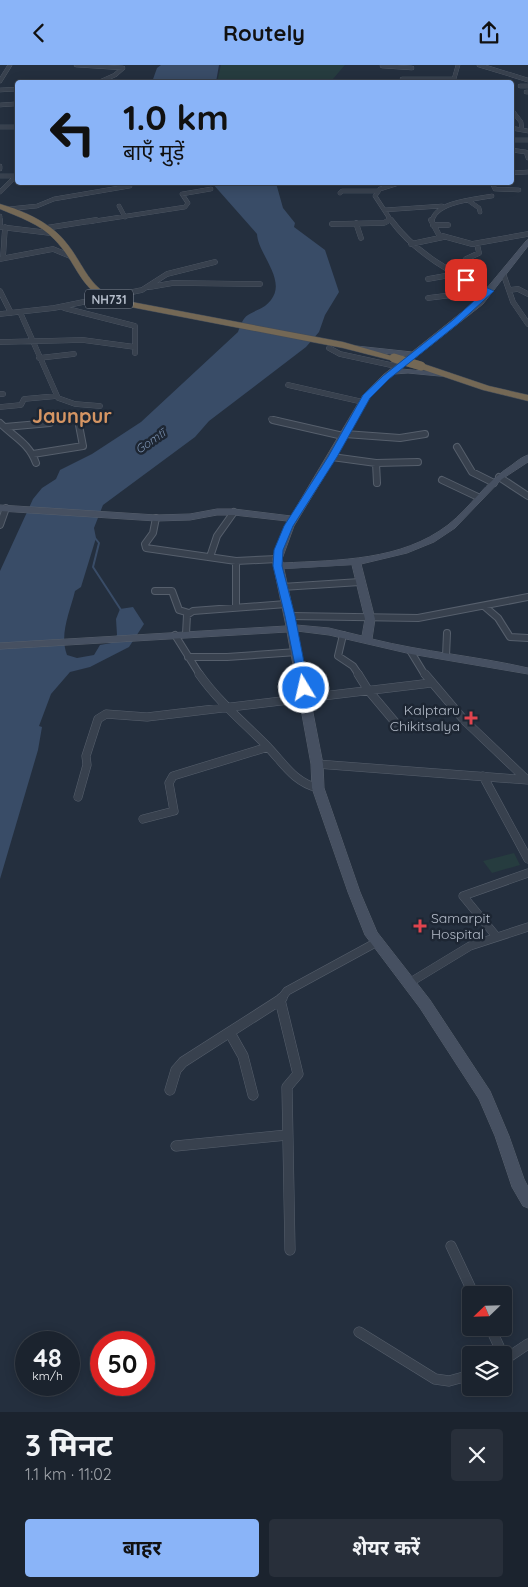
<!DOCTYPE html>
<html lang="hi">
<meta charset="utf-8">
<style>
:root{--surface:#1b232e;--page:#282f3a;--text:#f1f3f6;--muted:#a0a4aa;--line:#39404a;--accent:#8ab4f8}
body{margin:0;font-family:Quicksand,"Noto Sans Devanagari",sans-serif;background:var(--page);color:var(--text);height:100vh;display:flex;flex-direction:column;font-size:19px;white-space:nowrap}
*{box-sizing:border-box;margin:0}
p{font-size:16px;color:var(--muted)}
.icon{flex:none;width:28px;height:28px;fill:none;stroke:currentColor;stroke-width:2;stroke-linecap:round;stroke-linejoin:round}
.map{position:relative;height:1347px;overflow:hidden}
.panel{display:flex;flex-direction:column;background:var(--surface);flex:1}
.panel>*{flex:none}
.hud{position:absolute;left:15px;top:15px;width:499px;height:105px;border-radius:5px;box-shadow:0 2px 12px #0003,0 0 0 1px var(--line);background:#8ab4f8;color:#111;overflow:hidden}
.needle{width:32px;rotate:247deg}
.buttons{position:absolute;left:462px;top:1221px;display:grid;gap:10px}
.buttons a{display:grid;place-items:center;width:50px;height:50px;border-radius:5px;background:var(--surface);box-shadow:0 2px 12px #0003,0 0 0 1px var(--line);font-size:25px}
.speed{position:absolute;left:15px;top:1266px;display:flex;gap:10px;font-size:25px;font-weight:700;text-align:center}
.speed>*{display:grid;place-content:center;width:65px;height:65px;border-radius:50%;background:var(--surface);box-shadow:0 2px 12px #0003,0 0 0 1px var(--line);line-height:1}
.speed small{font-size:12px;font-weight:400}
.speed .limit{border:8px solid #d22;background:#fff;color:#111}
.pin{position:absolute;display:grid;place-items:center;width:42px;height:42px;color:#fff;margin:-21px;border-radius:10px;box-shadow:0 2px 8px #0006}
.me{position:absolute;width:55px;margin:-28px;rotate:351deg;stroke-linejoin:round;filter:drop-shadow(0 0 4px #0008)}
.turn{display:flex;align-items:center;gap:18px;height:105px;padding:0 25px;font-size:22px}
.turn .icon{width:65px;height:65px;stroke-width:2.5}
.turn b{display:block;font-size:35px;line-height:42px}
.round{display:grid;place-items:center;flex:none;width:52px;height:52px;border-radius:5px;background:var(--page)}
.headline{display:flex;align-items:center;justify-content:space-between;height:85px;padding:0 25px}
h1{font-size:30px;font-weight:700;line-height:38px}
.action{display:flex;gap:10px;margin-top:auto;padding:10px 25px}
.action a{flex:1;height:58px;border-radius:5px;background:var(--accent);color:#111;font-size:20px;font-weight:700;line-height:58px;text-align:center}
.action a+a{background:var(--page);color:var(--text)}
header{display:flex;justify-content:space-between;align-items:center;height:65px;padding:0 25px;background:var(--accent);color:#111;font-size:22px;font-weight:700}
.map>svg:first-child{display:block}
.green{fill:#263c3f}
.water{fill:#394c67}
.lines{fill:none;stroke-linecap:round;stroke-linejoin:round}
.stream{stroke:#394c67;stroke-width:2}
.street-far4-casing{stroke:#565f6c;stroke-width:4.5}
.street-far3-casing{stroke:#565f6c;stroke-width:5.5}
.street-far2-casing{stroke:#565f6c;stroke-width:8}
.street-far1-casing{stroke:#565f6c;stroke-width:9}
.street-casing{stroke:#565f6c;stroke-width:11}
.secondary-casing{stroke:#565f6c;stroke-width:1}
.highway-casing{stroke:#434c59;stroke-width:1}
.street-far4{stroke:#38414e;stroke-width:4}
.street-far3{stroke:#38414e;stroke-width:5}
.street-far2{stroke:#38414e;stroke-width:6}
.street-far1{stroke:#38414e;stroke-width:8}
.street{stroke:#38414e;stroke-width:10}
.secondary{fill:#465061;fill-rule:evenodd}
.highway{fill:#746855;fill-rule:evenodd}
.highway-bridge-casing{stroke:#434c59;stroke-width:9;stroke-linecap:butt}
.highway-bridge{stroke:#746855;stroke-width:9}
.route{fill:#1a73e8;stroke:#114b97}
.health-dot{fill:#e0444e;stroke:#1d2633;stroke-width:2}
.labels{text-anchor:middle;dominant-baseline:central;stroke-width:5;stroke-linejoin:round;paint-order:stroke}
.shield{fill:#1d2633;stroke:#878f9c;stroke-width:1}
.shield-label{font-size:12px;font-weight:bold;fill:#b4bcc9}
.far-water-label{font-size:12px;font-style:italic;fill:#7c92b1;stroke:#1d2633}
.poi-label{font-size:14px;fill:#b4bcc9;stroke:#1d2633;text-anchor:end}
.far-town-label{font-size:20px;font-weight:bold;fill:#d59563;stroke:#1d2633}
</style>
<header><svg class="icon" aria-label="back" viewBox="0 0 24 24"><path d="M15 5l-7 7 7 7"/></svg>Routely<svg class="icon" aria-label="share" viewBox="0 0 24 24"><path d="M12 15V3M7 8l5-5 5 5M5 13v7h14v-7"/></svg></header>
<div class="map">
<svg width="528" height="1347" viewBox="0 0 528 1347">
<rect width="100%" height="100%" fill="#242f3e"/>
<path class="green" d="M221 0H345L333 14 322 17H217Z
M514 788 520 800 492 808 483 796Z"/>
<path class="water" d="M161 0H219L216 17H152L157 3Z
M212 118H276L283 143 295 158 294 162 325 185 339 227 325 250 319 267 306 282 209 356 195 372 103 440 94 463 96 473 81 522 75 526C70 547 59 569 67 590L77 593 94 590 100 580 111 578 117 570 116 554 120 544 133 542 144 559 129 582 90 602 70 607 51 629 39 661 42 662 38 685 0 814V506L33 434 42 423 56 414 60 405 92 389 141 357 238 267C240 261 243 253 248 250 257 244 264 244 271 235 287 215 258 189 257 169Z"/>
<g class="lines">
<path class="stream" d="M95 473 99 478 93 502 121 545"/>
<defs>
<path id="street-far4" d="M76 0 123 3 115 10 97 18
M479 0 528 15
M382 1 412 3
M402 14H454L458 0
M0 16 10 0
M520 21H528
M0 25 18 24
M526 27H528
M0 40 14 39
M511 44 521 57 522 65
M0 62H18
M511 63 528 66
M511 75H528
M511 85 526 87 528 93
M0 101V104
M511 108 528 107
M0 111H18
M492 118 495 124 519 125
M0 127 16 111
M340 128 342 126H377
M469 136 479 143 480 147
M119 141 125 152
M8 144 37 141 54 134 130 121
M384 145 442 141
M0 151V157
M88 157 185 142 188 138 182 129 211 124
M387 157 390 155
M392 157 375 131 380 124 399 118
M432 157C434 137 475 134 492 131"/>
<path id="street-far3" d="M0 155V162
M391 155C416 189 453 209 490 226
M431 155 439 170 472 179 528 169
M356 158 361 173
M332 159 384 158 389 155
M433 160H448
M0 162 50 168
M46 163 96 155
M411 179 444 172
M3 193 5 162
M0 194 53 184 70 191
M503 208 513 237 528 259
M428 214 456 209 466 194 479 188 477 179
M150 222 173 218 260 219
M509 225 518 224 528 229
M0 226 11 248
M428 233 469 228V217
M64 243 135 261V288
M20 247 58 333 75 339 100 341
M0 249 54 243 142 225 167 209 215 197
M0 277 83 275 135 282
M329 283 340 289 400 302
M39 293 74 289
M288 320 363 337
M0 329H3
M0 342 21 340 24 334 57 331
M271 354 279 356"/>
<path id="street-far2" d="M273 355 343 371
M0 358C14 372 29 378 36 398
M5 362 50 358
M345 369 400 373 425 369
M457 382 472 407 494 418
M33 389 83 381 78 355
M332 392 376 398 418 397
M376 398 377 418
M499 412 528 431
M442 415 478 432
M156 453 153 468 145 479 146 483 236 496 277 494
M0 460 6 443
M210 492 217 471 234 447
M236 496V542
M282 522 360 517
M155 526H172L179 545 189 548
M484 541 498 553 510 572 528 573
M290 551 418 553 528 532
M186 569 187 550 193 546 286 539
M175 570 200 610
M343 570 338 591 353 601 359 610
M411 587 425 610
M446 591 447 568
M188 592H227L297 587"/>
<path id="street-far1" d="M199 609C218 636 242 656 265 679 283 697 293 717 318 723
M358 609 368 625 400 663
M425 609 464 655 527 715
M317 699 528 715
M483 711 528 794
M78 732 87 700 86 691 98 654 106 649 147 652 431 618
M143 754 174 746 169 718 173 711 268 682
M496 871 463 831 528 808
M409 918 470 881 528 862
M281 934 287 926 377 877"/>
<path id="street" d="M282 933 280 935 298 1009 287 1022 290 1185
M230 968 243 991 253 1030
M170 1025 176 1005 183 997 280 935
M176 1081 287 1070
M451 1181 474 1230
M490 1262 503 1290
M359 1267 435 1314 449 1316 471 1310
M504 1295 528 1279"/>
<path id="secondary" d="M528 175V181L483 239 401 304 447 308H450V312L408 308 394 309 369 333 336 392 294 461 282 494 283 498C339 495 401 496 448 460 471 442 485 417 512 400 517 396 522 392 528 390V397L502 414 455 463 434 477 407 488 361 499 375 554 372 574C424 587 476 591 528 603V609L411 589 329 570 297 566 323 699 324 723 360 827 377 867 430 935 490 1026 509 1071 524 1114 528 1122V1143L523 1141 512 1122 495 1071 479 1034 420 943 365 870 348 827 312 723 311 699 287 567 0 584V578L286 561 272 494 287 456 234 450H217L190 455 156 456 0 446V440L156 450 190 449 217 444H234L291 451 363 330 383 310 407 291 350 284 346 282 347 280 412 287 477 235 526 176ZM352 500 365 554 362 571 329 563 296 560 284 504Z"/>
<path id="highway" d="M0 139C25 146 53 159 68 180 85 202 88 221 116 234L343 277 399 293 394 296 343 283 110 238C78 222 77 197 54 174 40 159 19 152 0 144Z
M418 299H424L489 321 528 330V336L483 325 418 303Z"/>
</defs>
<use href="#street-far4" class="street-far4-casing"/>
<use href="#street-far3" class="street-far3-casing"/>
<use href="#street-far2" class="street-far2-casing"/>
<use href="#street-far1" class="street-far1-casing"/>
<use href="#street" class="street-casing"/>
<use href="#secondary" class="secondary-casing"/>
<use href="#highway" class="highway-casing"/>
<use href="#street-far4" class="street-far4"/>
<use href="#street-far3" class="street-far3"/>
<use href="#street-far2" class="street-far2"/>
<use href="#street-far1" class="street-far1"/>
<use href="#street" class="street"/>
<use href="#secondary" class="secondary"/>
<use href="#highway" class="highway"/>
<defs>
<path id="highway-bridge" d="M394 293 421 301"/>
</defs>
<use href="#highway-bridge" class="highway-bridge-casing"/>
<use href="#highway-bridge" class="highway-bridge"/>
</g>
<path class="route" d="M463 214H468L494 226 459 258 389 314 370 333 337 392 293 461 283 485 282 501 295 551 309 623 307 625H300L285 551 273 501 274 485 284 461 328 392 363 330 383 311 453 255 485 226 463 217Z"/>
<g class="health-dot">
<path d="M468.5 645.5h5v5h5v5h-5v5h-5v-5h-5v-5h5z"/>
<path d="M417.5 853.5h5v5h5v5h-5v5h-5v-5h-5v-5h5z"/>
</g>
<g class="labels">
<rect class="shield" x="85" y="224.5" width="48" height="19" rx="4"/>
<g class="shield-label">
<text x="109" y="234">NH731</text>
</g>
<g class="far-water-label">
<text transform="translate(150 376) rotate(-35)">Gomtī</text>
</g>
<g class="poi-label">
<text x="460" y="645">Kalptaru<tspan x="460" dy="16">Chikitsalya</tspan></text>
<text x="431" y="853" text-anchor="start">Samarpit<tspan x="431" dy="16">Hospital</tspan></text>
</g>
<g class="far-town-label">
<text x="72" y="350">Jaunpur</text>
</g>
</g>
</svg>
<div class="buttons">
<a><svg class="needle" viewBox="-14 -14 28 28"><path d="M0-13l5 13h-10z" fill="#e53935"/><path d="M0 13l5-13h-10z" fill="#a0a4aa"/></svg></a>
<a><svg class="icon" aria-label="layers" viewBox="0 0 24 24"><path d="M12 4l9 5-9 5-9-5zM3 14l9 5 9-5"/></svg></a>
</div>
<div class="speed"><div>48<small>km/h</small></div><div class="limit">50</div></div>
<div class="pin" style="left:466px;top:215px;background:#d93025"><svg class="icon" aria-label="arrive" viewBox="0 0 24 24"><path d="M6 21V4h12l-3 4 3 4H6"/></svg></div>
<svg class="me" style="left:304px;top:623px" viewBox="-20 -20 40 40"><circle r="17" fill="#1a73e8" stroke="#fff" stroke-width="3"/><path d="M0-11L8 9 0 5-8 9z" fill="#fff"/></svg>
<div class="hud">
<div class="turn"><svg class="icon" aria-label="left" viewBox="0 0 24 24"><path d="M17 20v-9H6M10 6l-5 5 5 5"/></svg><div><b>1.0 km</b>बाएँ मुड़ें</div></div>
</div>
</div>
<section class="panel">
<div class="headline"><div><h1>3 मिनट</h1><p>1.1 km · 11:02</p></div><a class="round"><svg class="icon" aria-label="close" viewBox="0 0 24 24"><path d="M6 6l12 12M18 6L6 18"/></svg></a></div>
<div class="action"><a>बाहर</a><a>शेयर करें</a></div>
</section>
